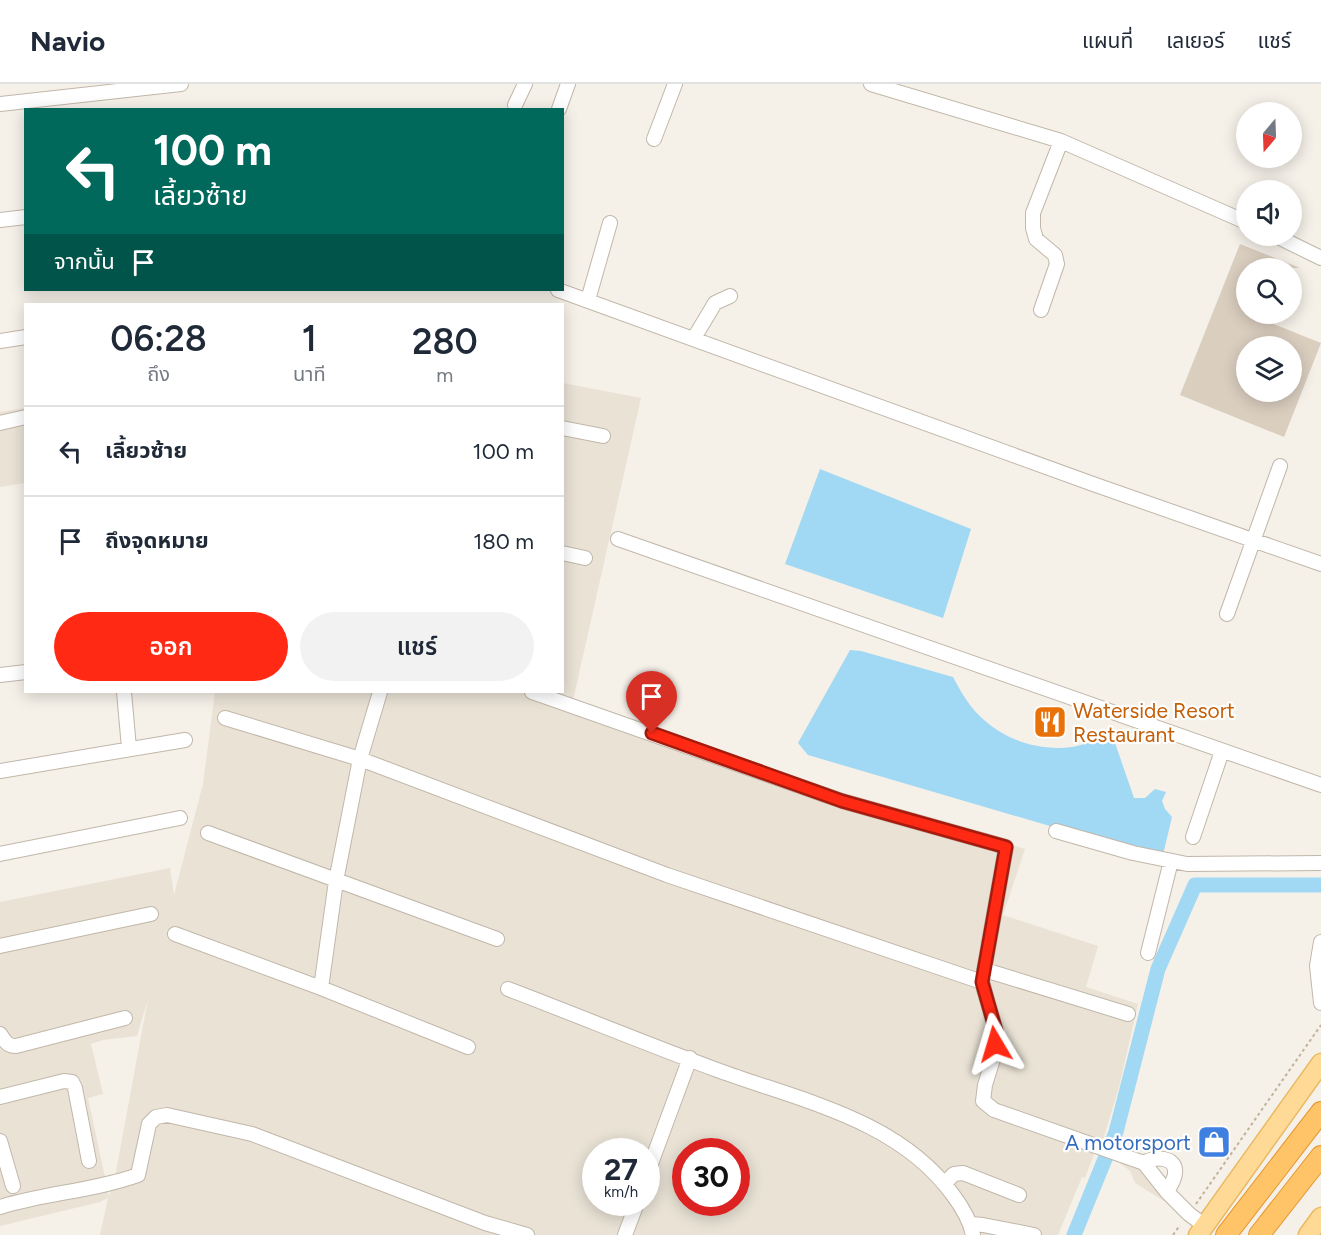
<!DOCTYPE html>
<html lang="th">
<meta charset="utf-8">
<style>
:root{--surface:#fff;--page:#f2f2f3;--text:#1f2937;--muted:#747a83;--line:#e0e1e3;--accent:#ff2914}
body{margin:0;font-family:Figtree,"Noto Sans Thai",sans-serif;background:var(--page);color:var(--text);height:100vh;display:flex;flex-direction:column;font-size:22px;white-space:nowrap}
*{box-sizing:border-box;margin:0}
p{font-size:20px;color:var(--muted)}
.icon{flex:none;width:33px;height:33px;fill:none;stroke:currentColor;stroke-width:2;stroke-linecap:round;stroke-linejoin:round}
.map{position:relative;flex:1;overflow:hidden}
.details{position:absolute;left:24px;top:219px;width:540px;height:390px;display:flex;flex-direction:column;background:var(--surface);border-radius:0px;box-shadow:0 3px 15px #0003}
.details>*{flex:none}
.guide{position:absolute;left:24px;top:24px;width:540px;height:183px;border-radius:0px;box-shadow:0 3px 15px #0003;background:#00695c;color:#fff;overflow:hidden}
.needle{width:39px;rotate:199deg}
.controls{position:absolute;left:1236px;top:18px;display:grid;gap:12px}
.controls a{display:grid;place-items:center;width:66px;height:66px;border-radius:50%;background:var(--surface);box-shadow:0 3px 15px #0003;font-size:30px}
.speed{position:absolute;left:582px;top:1054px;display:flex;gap:12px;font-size:30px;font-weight:700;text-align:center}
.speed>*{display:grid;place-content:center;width:78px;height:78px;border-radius:50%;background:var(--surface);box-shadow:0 3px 15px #0003;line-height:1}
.speed small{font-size:15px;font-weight:400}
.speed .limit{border:9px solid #d22;background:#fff;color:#111}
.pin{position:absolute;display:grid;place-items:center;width:51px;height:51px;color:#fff;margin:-62px -26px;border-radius:50% 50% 50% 0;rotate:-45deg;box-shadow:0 0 6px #0007}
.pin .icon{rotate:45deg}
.me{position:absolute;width:66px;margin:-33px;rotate:353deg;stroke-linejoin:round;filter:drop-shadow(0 0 4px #0008)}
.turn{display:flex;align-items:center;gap:21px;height:126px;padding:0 30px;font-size:27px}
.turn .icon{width:78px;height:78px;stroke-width:2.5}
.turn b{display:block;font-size:42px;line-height:51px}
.then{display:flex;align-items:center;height:57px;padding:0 30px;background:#0003;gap:12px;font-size:22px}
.eta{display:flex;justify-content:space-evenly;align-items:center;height:102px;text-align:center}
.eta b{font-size:36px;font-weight:600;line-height:42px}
.action{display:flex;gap:12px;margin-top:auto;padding:12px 30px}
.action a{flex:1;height:69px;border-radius:36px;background:var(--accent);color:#fff;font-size:24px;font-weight:600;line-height:69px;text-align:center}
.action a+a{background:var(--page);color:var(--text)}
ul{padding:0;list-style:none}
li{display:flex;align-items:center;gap:18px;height:90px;padding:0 30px;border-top:2px solid var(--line)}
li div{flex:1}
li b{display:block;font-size:22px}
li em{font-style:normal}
header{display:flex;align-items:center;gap:36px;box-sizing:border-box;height:84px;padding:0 30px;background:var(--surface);border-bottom:2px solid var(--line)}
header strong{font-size:28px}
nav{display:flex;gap:33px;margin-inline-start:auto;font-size:21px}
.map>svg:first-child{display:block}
.residential{fill:#e9e2d5;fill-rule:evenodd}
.water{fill:#a1d8f4}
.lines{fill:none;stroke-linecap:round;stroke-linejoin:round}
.canal{stroke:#a1d8f4;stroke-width:15}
.building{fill:#dacebf;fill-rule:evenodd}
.minor-casing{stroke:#c1b7aa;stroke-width:16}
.major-casing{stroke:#eab860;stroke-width:21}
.highway-casing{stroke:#e69730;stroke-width:22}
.path{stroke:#c3b29a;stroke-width:2;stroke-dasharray:3 3;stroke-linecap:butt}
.minor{stroke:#fff;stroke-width:14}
.major{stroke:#ffda96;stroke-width:18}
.highway{stroke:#ffc368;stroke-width:20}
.route-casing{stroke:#a61b0d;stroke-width:15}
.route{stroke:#ff2914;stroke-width:10}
.labels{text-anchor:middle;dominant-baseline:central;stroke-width:4.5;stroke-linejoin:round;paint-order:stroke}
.food-label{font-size:21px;fill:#c56008;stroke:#fff;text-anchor:start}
.shop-label{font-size:21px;fill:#366cbe;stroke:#fff;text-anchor:end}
</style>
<header>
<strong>Navio</strong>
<nav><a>แผนที่</a><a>เลเยอร์</a><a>แชร์</a></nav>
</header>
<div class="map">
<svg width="1321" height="1151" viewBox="0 0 1321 1151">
<rect width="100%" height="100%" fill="#f5f0e8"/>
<path class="residential" d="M563 299 641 314 572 621 809 706 949 742 1025 765 1003 831 1098 862 1086 903 1138 920 1119 1003 1102 1059 1124 1067 1180 1101 1169 1120 1135 1099 1130 1087 1115 1075 1095 1067 1085 1094 1082 1093 1058 1151H100L108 1114 100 1118 0 1142V818L170 784 174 811 203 700 215 608H562ZM148 915 114 1098 109 1112 88 1014 103 1010 91 960 103 956 137 952ZM596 1068H646V1119H596ZM686 1068H736V1119H686Z
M25 324V399L0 403V328Z"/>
<path class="water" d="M820 385 971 445 943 534 785 480Z
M850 566 861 567 953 593C958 602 963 612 970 621 994 652 1033 668 1072 663 1086 661 1098 653 1113 653L1134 714H1145L1155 705 1166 708 1162 717 1165 725 1172 733 1162 775 808 671 798 659Z"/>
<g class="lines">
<path class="canal" d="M1074 1151 1116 1048 1158 885 1195 801H1321"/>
</g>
<path class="building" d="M1240 160 1300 184H1246V230H1274L1271 239 1321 259 1284 353 1180 311ZM1246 262H1292V308H1246Z"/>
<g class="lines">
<defs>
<path id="minor" d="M871 0 1061 57 1246 138
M0 20 181 0
M515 21 525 0
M559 25 568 0
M654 55 675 0
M0 136 26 133
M1276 152 1321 174
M558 206 1093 400 1321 480
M588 216 610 139
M1041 226 1057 180 1055 171 1036 155 1033 144V129L1061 57
M694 254 715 219 730 212
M0 257 26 253
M0 339 26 333
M562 344 603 352
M618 455 1321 701
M562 469 585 474
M1227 530 1280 382
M0 591 26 588
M124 608 129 664
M532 608 842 717 1006 763 982 898 996 947 994 972 985 1001 983 1017 994 1026 1144 1079 1167 1108 1189 1130 1205 1142
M225 634 360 675 667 791 982 898
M0 687 185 656
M1056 747 1133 769 1187 780 1321 779
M208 749 497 855
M1193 753 1222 667
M0 770 180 734
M175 850 321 904 468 963
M1321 858 1317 882 1321 919
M0 862 151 830
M1148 869 1171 777
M985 886 1128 930
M321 904 336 797 360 675 380 608
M508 905C579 932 649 961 720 987 802 1017 899 1036 953 1111 962 1123 970 1136 973 1151
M0 950C5 957 7 962 16 962L125 934
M0 1013 64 997 72 998 75 1004 89 1077
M0 1057 13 1102
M1144 1079C1153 1072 1177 1072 1175 1089 1175 1095 1170 1102 1167 1108
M646 1093 690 974
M945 1099 954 1090 963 1089 1019 1111
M0 1123C45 1109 93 1107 138 1091L149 1040 156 1033 167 1031 252 1050 485 1139 527 1151
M971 1140 983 1141 1034 1151
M625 1151 637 1119"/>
<path id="major" d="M1198 1151 1321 979
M1308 1151 1321 1133"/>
<path id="highway" d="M1226 1151 1321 1028
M1259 1151 1321 1072"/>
</defs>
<use href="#minor" class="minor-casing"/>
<use href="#major" class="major-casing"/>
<use href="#highway" class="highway-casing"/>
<path class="path" d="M1196 1120 1321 941
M1173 1151 1180 1141"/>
<use href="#minor" class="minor"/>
<use href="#major" class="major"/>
<use href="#highway" class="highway"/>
</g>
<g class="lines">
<defs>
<path id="route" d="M652 649 842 717 1006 763 982 898 996 947 995 960"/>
</defs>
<use href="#route" class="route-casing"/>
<use href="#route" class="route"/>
</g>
<defs>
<symbol id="restaurant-square" viewBox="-11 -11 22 22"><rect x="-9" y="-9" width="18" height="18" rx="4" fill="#e8710a" stroke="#fff"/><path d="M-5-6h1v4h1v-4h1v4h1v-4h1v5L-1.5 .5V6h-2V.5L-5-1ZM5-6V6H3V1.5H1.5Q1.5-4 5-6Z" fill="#fff"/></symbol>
<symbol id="shop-square" viewBox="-11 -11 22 22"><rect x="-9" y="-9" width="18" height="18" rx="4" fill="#3f7fe0" stroke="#fff"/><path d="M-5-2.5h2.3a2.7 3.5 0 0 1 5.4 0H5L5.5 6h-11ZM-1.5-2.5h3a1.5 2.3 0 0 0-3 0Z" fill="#fff"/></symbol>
</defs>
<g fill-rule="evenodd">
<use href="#restaurant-square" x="1031" y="619" width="38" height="38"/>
<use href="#shop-square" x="1195" y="1039" width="38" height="38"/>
</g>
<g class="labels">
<g class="food-label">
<text x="1073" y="626">Waterside Resort<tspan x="1073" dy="24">Restaurant</tspan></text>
</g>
<g class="shop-label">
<text x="1191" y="1058">A motorsport</text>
</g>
</g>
</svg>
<div class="controls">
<a><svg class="needle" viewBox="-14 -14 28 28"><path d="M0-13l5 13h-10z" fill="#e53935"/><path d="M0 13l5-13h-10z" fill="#747a83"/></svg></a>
<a><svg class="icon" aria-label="sound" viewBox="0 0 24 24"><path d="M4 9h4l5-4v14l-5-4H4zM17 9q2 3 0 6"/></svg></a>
<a><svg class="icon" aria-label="search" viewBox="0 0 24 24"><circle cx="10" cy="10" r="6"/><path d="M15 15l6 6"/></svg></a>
<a><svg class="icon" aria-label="layers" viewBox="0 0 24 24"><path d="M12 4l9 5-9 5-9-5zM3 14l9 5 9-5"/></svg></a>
</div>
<div class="speed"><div>27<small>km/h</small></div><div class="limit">30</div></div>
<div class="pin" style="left:652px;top:649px;background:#d93025"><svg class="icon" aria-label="arrive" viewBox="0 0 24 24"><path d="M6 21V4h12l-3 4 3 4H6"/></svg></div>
<svg class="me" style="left:995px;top:960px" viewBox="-20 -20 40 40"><path d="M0-17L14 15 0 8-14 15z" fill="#ff2914" stroke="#fff" stroke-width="4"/></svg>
<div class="guide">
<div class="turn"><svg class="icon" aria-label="left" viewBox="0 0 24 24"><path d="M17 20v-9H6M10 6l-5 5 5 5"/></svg><div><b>100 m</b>เลี้ยวซ้าย</div></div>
<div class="then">จากนั้น<svg class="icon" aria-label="arrive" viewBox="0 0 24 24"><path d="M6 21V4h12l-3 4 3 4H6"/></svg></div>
</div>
<section class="details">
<div class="eta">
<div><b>06:28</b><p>ถึง</p></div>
<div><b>1</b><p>นาที</p></div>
<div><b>280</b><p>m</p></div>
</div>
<ul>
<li><svg class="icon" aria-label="left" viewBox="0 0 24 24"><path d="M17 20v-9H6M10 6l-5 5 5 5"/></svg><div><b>เลี้ยวซ้าย</b></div><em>100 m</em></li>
<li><svg class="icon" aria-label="arrive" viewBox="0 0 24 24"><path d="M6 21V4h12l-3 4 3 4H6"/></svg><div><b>ถึงจุดหมาย</b></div><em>180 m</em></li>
</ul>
<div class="action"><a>ออก</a><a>แชร์</a></div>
</section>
</div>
